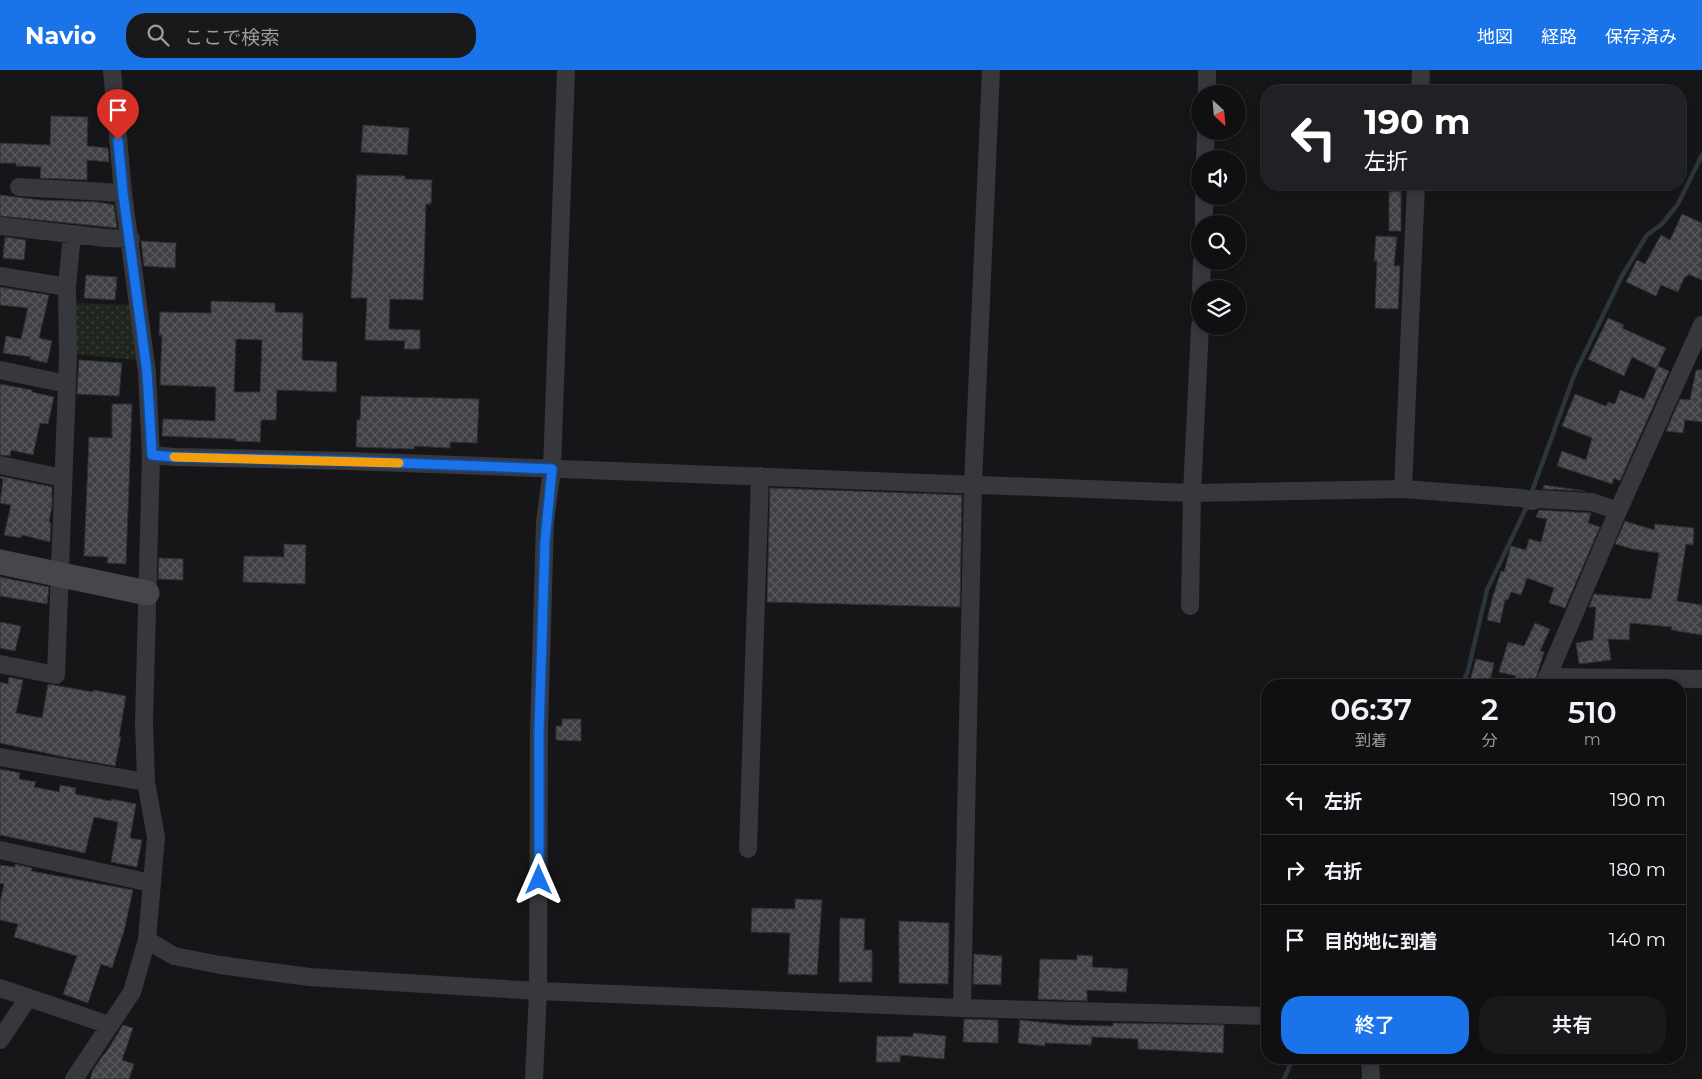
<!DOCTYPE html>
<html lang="ja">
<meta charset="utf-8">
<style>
:root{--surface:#101012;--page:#19191b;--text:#f1f3f6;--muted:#9c9d9f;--line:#303032;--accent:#1a73e8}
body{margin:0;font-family:Montserrat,"Noto Sans JP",sans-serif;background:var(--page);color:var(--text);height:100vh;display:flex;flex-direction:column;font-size:19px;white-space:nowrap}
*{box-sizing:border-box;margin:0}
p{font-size:16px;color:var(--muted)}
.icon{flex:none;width:28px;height:28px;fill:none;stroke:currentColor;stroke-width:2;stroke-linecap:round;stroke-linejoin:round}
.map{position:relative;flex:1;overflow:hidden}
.details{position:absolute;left:1261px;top:609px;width:425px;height:385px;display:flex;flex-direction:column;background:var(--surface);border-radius:20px;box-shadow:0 2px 8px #0003,0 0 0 1px var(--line)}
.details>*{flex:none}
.hud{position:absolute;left:1261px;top:15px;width:425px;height:105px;border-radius:20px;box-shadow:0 2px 8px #0003,0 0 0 1px var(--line);background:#202124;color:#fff;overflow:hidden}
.needle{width:32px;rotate:154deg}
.tools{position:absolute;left:1191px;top:15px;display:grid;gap:10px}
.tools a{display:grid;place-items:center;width:55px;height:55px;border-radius:50%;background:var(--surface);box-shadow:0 2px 8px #0003,0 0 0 1px var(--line);font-size:25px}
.pin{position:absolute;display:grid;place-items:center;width:42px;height:42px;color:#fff;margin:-51px -21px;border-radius:50% 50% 50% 0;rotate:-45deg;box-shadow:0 0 5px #0007}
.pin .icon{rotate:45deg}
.me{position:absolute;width:55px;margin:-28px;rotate:0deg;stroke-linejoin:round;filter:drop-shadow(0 0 4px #0008)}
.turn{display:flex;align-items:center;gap:18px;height:105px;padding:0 20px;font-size:22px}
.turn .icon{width:65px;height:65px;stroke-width:2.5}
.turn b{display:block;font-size:35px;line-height:42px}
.eta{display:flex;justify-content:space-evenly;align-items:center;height:85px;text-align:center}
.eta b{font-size:30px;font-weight:600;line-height:35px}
.primary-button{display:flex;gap:10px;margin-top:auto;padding:10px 20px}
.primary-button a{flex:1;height:58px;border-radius:20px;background:var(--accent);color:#fff;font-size:20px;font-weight:600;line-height:58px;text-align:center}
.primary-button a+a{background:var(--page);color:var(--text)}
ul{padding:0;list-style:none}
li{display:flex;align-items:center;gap:15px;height:70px;padding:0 20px;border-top:1px solid var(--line)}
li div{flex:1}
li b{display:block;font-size:19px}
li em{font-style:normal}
header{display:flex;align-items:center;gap:30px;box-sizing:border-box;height:70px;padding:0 25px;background:var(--accent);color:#fff}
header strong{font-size:24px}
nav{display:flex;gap:28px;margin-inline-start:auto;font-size:18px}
.search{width:350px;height:45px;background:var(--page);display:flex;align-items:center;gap:12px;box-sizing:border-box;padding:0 18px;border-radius:20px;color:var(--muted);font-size:19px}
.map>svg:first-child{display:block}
.grass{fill:url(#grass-dots)}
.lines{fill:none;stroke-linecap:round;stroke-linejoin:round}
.stream{stroke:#2c353c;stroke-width:4.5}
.building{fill:url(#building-cross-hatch);stroke:#303034;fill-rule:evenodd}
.street{stroke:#37383d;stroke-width:18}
.secondary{stroke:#45474d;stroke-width:25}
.route-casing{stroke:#114b97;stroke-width:12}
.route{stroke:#1a73e8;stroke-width:9}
.slow{stroke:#f59e0b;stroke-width:9}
</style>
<header>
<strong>Navio</strong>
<div class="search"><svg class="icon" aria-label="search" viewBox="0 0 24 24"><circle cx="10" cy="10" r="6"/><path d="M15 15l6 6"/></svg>ここで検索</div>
<nav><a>地図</a><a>経路</a><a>保存済み</a></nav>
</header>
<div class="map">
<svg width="1702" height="1009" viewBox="0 0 1702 1009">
<defs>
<pattern id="grass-dots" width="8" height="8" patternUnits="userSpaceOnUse" patternTransform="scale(1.25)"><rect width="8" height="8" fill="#1e261f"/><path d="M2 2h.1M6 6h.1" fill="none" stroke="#3c433d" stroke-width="1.8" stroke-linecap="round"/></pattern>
<pattern id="building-cross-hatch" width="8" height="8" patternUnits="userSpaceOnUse" patternTransform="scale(1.25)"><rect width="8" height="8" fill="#404145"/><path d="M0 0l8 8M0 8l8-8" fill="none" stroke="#595a5e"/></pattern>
</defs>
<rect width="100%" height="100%" fill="#161618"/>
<path class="grass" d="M71 233 132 235 139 290 71 284Z"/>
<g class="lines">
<path class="stream" d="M1530 427 1575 303 1622 206 1647 165 1662 154 1678 134 1702 85
M1462 615 1468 601 1487 520 1528 434
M1284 1009 1293 988"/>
</g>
<path class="building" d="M51 46 88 47 87 76 108 78 109 92 87 90V110L40 108 41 97 16 96V93H0V73L50 75Z
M363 55 409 58 407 85 361 82Z
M357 105 405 106V109L432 110 431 134H426L423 230 390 229 389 259 420 260V279H404L405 271 365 270 367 228H351Z
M1401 121V161H1389V122Z
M0 125 40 130 97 132 114 135 117 158 0 146Z
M1682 144 1702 153V210L1688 204 1687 207 1685 206 1678 222 1661 215 1656 226 1626 212 1637 190 1645 194 1661 165 1670 170Z
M1376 166 1397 167 1394 196H1400L1398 239 1375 238 1377 191H1374Z
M5 167 26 170 24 190 3 188Z
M141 171 176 173 175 198 144 196Z
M86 205 117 207 115 230 84 228Z
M0 217 49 225 39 268 52 271 47 293 30 289 31 287 3 283 6 266 21 269 28 238 0 235Z
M211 231 275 233V242L303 243 302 290 337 292 336 322 277 320 276 350H261L260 372 235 371V369L162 366 163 349 215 351 216 317 160 315 162 265H159L160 242 211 243ZM236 269 262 270 260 322H234Z
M1608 248 1624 255 1622 258 1666 278 1656 299 1632 287 1624 306 1588 289Z
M79 290 122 293 119 326 77 324Z
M1658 296 1669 301 1620 411 1614 408 1612 414 1557 396 1562 381 1586 390 1592 368 1562 356 1575 324 1606 336 1608 332 1615 334 1620 320 1644 329Z
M1696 300H1702V352L1685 350 1683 363 1666 361 1680 329 1690 330Z
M0 314 32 320V322L54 327 48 354 40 353 33 385 11 380 10 386 0 385Z
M361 326 479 329 477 373 450 372V378L414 376V379L356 377 357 350H360Z
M112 334H132L126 494 107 493 108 487 84 486 89 367 112 368Z
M0 406 52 417V436L49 452 51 453 50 472 22 465 21 468 4 465 11 435 0 433 3 409 0 408Z
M1544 415 1585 421 1543 419Z
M770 418 962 425 960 537 767 532Z
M1539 440 1590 443H1591L1588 453 1600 457 1565 538 1549 533 1554 518 1527 508 1521 525 1511 522 1508 530H1505L1500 553 1487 550 1492 529 1501 501 1504 502 1511 476 1526 480 1529 469 1541 472 1547 449 1536 447Z
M1625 451 1654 460 1655 454 1694 458 1693 475 1686 474 1677 531 1702 535V565L1671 560 1672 557 1630 553 1629 570 1608 569 1611 590 1579 594 1576 573 1593 570 1596 537H1589L1594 524 1651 529 1659 483 1633 479 1615 474Z
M284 474 306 475 305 514 243 512 244 486 284 487Z
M159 488 183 489V510L158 509Z
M0 507 49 517 47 534 0 526Z
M0 552 21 556 15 581 0 578Z
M1535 553 1550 559 1540 581 1544 582 1534 615H1512L1516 606 1499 602 1508 572 1524 576Z
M1476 589 1494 593 1489 615H1469Z
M9 607 23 610 16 643 42 648 48 614 93 622V620L126 626 119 667H121L115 696 64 687 0 673V612L8 614Z
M562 649H581V671L556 670V656H562Z
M0 699 20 703 19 709 36 712 34 717 59 722 60 715 76 718 75 724 111 731 112 729 136 734 130 768 142 770 137 797 111 792 118 752 94 747 85 783 0 765Z
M15 794 32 798 31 801 133 820 124 861 112 898 101 894 88 933 63 924 77 886 14 867 18 854 0 850V832L4 814 0 813V795L15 797Z
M795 829 822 830 817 905 788 904 790 863 751 862 752 838 795 839Z
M840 848 865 849 864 880H872V912H839Z
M899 851 949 853 948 914 899 913Z
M974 884 1002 886 1001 915 973 914Z
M1077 885 1093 886 1092 897 1128 899 1126 922 1087 920V931L1038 929 1040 889 1077 890Z
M964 949 998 950V973L963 972Z
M1020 950 1067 955 1113 956V953L1224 955 1223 983 1138 979V969L1092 967 1091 975 1045 973V976L1018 973Z
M123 955 133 958 122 990 134 994 129 1009H90L93 1000 104 984H105Z
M913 963 946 966 944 989 900 985V992H876L877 966 913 967Z"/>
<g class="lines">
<path class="street" d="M1420 21 1421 0
M1207 24V0
M1205 89 1206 61
M19 117 123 123
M1204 154V126
M0 156 106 168 131 169
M0 206 67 217
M1201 219 1202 191
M0 300 67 314
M151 385 175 387 350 391 1192 423 1403 419 1522 428 1533 431 1537 429 1592 432 1618 441
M0 395 63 408
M1403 419 1416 114
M1190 536 1192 423 1200 256
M0 594 56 605 68 287 67 217 72 164
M1547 607 1702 609
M1544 615 1618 441 1702 255
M0 687 146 712
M748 779 760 406
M0 780 151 813
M147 870 174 886 220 895 309 907 538 921 962 938 1268 946
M0 918 109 955
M962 938 973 414 991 0
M0 970 28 928
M1370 988 1371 1009
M74 1009 132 922 147 870 156 767 146 712 144 652 151 385 147 302 123 123 112 0
M534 1009 538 921 539 661 545 452 552 399 566 0"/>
<path class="secondary" d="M0 492 147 523"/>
</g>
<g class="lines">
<defs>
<path id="route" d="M118 70 123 123 147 302 152 385 175 387 350 391 552 399 545 471 539 661V810"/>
</defs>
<use href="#route" class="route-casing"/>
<use href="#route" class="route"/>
<path class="slow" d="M174 387 399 393"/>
</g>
</svg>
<div class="tools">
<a><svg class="needle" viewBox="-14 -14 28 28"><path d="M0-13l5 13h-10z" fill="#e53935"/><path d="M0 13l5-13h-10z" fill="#9c9d9f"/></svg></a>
<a><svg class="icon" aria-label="sound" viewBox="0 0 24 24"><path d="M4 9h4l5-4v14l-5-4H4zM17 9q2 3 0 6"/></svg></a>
<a><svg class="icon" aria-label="search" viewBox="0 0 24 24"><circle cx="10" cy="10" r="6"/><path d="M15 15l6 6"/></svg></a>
<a><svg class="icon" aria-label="layers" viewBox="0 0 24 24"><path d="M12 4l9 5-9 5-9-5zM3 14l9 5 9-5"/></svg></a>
</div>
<div class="pin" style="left:118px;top:70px;background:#d93025"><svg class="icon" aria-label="arrive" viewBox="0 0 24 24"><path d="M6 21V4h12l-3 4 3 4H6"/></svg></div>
<svg class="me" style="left:539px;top:810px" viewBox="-20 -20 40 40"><path d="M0-17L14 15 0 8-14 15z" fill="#1a73e8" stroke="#fff" stroke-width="4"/></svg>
<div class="hud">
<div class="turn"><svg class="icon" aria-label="left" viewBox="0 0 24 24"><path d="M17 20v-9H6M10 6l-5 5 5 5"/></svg><div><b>190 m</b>左折</div></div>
</div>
<section class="details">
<div class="eta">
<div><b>06:37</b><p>到着</p></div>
<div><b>2</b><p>分</p></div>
<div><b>510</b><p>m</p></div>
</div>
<ul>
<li><svg class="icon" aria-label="left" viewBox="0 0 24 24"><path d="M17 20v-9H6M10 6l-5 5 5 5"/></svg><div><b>左折</b></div><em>190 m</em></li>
<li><svg class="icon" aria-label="right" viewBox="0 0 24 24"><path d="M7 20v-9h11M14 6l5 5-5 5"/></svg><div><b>右折</b></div><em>180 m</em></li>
<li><svg class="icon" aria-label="arrive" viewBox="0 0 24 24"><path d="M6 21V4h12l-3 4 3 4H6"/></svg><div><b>目的地に到着</b></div><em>140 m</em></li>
</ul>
<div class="primary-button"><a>終了</a><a>共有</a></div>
</section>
</div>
